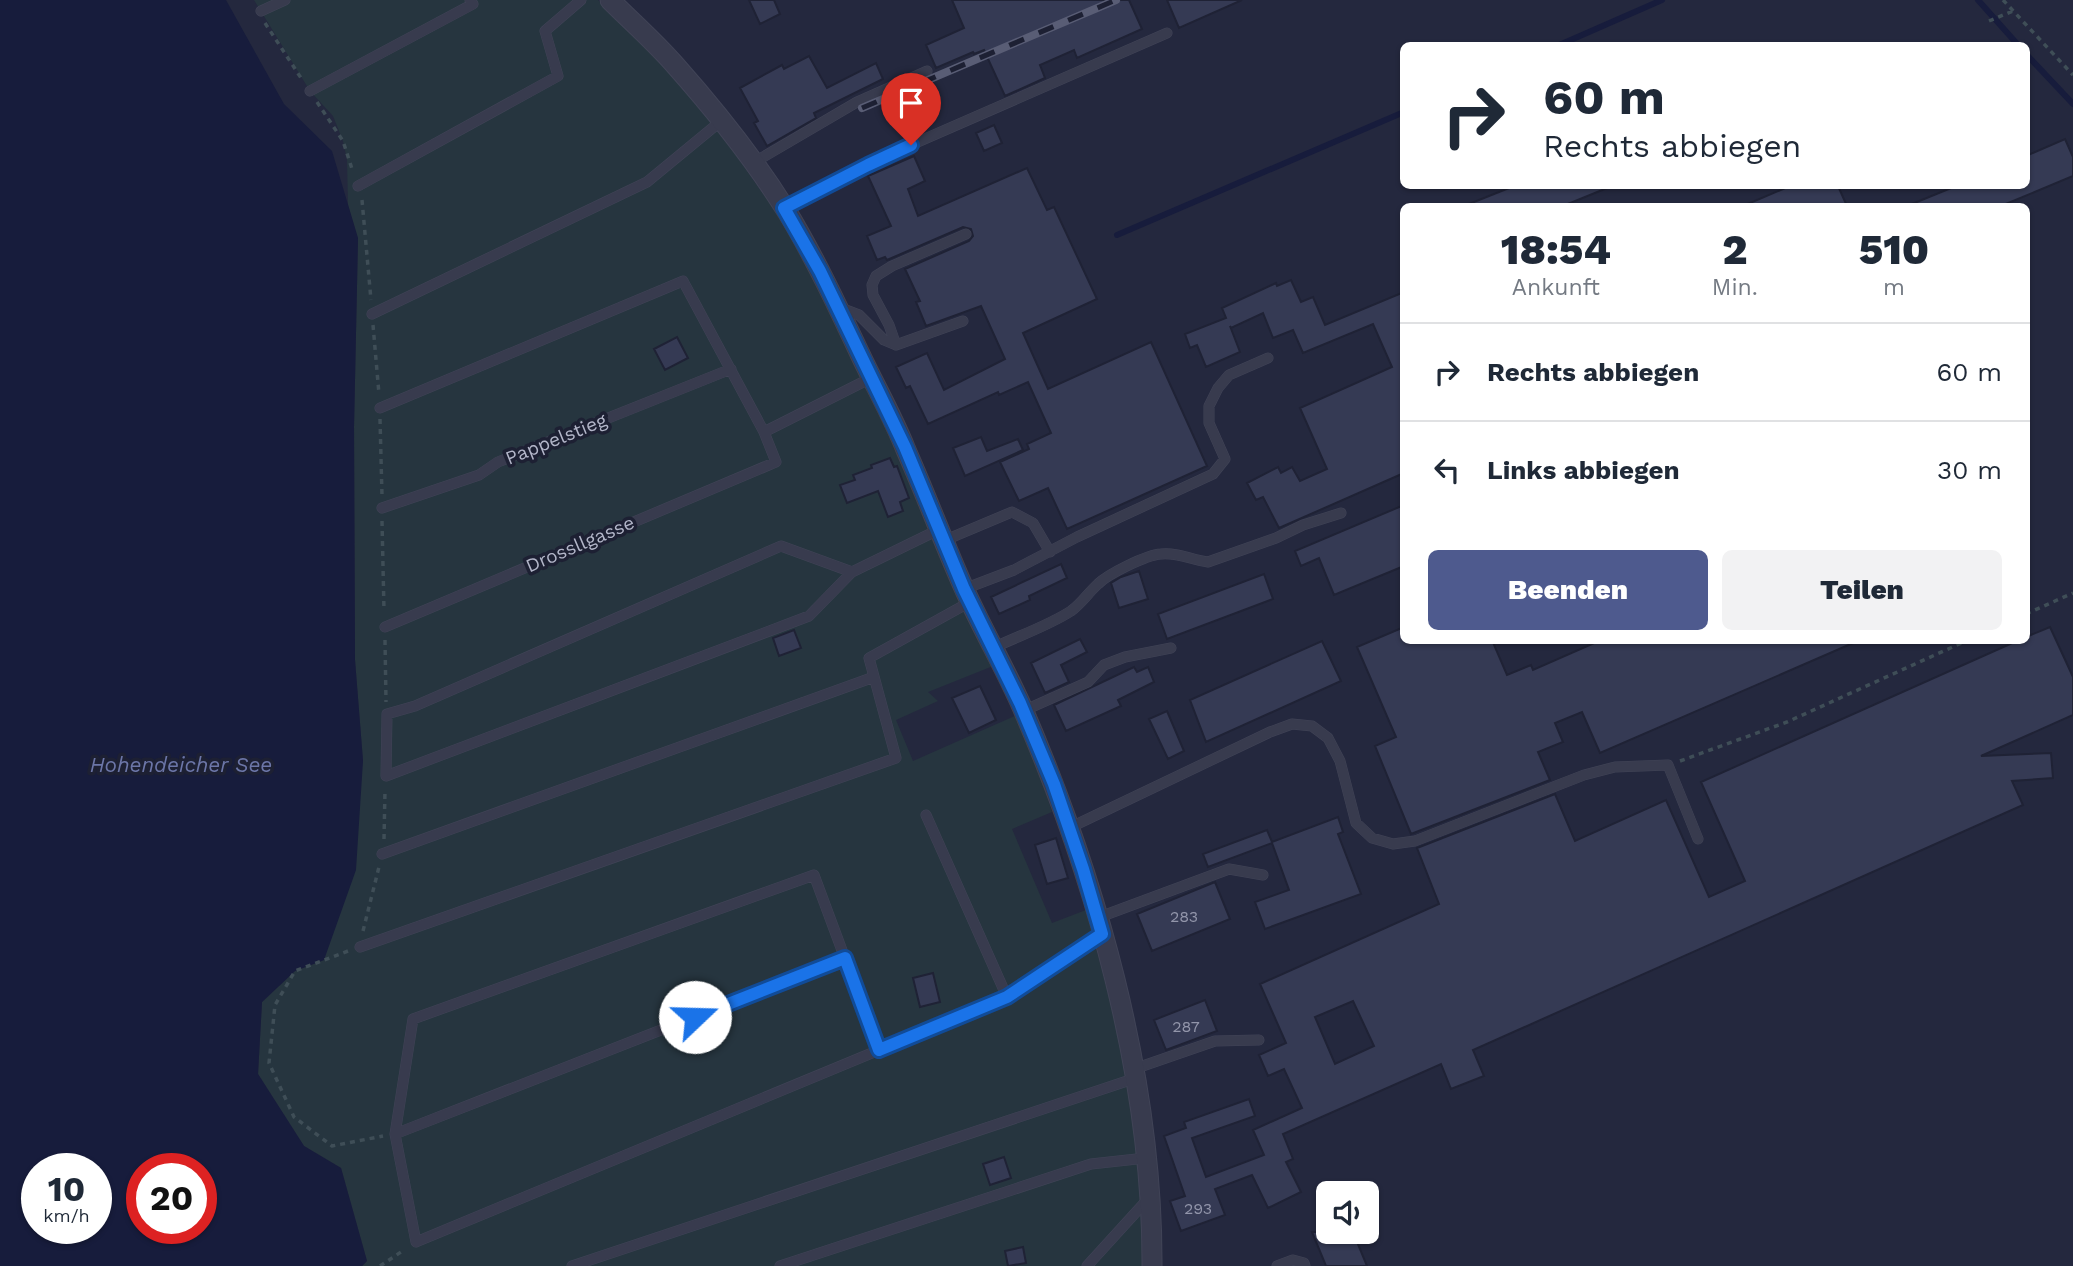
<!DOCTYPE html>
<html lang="de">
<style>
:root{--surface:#fff;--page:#f2f2f3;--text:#1f2937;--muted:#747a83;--line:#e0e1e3;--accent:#4e5a8e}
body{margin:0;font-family:"Work Sans",sans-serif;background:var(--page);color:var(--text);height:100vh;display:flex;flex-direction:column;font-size:26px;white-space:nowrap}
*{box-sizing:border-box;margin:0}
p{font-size:23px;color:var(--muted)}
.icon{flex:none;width:38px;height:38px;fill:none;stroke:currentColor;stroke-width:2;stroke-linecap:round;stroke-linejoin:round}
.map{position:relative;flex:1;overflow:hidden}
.side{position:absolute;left:1400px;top:203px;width:630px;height:441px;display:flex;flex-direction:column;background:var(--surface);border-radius:10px;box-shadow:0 2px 5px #0004}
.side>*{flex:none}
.top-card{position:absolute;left:1400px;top:42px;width:630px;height:147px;border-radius:10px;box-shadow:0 2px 5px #0004;background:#fff;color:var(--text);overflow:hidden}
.buttons{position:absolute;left:1316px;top:1181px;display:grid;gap:14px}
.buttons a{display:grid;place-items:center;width:63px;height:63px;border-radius:10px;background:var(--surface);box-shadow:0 2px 5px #0004;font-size:35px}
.speed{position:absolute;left:21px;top:1153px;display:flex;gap:14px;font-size:35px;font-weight:700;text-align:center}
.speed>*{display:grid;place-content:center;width:91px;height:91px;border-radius:50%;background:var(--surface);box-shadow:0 2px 5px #0004;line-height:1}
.speed small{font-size:18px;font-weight:400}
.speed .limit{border:10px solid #d22;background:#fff;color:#111}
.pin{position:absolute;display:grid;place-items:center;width:60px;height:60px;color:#fff;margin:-72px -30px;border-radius:50% 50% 50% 0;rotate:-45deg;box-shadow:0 0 7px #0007}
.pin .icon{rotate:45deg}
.me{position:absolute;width:77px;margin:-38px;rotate:69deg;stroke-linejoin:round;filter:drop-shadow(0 0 5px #0008)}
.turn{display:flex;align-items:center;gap:24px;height:147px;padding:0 28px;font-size:32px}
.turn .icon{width:91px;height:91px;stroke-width:2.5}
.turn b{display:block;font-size:49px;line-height:60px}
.eta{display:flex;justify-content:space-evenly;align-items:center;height:119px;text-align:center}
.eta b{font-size:42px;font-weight:800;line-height:49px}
.button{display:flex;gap:14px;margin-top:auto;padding:14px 28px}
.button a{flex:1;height:80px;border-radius:10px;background:var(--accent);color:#fff;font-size:28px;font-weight:800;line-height:80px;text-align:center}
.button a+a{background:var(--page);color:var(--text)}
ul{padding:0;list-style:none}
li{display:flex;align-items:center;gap:21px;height:98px;padding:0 28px;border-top:2px solid var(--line)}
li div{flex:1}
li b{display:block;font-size:26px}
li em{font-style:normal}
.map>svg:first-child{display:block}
.green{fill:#26353f}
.water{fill:#171c3c;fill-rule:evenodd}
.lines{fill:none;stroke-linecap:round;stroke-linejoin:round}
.stream{stroke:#171c3c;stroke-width:6}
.building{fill:#353a54;stroke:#1f2235;stroke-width:2;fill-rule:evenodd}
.service-casing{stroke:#414457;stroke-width:11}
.minor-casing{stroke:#414457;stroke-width:21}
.path{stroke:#3f4e57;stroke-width:3.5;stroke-dasharray:5 5;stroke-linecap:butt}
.service{stroke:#383b4e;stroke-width:10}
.minor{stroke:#383b4e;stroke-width:19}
.rail-casing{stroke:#595d75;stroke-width:8}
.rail{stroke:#1d2033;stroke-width:5;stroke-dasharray:16;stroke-linecap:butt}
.route-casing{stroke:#114b97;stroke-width:18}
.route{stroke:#1a73e8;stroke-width:12}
.labels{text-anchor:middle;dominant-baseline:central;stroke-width:7;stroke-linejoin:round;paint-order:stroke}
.number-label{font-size:16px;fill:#9295aa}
.street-label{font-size:19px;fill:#b3b6c9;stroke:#1d2033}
.water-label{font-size:21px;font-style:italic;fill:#6c76a8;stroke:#1d2033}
</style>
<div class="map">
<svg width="2073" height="1266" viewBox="0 0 2073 1266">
<rect width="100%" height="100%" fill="#24283e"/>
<path class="green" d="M254 0H598L663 64 731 148 785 225 838 324 877 405 949 579 993 666 928 692 938 701 896 720 913 761 1017 715 1032 747 1052 812 1012 829 1052 923 1086 910 1123 1050 1135 1135 1143 1215V1266H362L367 1261 341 1168 304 1146 258 1074 262 1002 295 971 324 960 363 761 355 660 354 427 358 239 348 205 347 160 343 141 333 116 310 91Z"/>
<path class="water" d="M0 0H226L284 104 332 151 358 238 354 427 355 660 363 761 356 870 324 960 295 971 262 1002 258 1074 304 1146 341 1168 367 1261 362 1266H0ZM37 1169H96V1228H37ZM142 1169H201V1228H142Z"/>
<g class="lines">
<path class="stream" d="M1978 0 2019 46
M1557 46 1662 0
M2026 54 2073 104
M1117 235 1404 112"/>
</g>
<path class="building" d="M749 0H774L780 14 760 24Z
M952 0H1129L1142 29 1077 58 1074 50 1040 65 1045 78 1005 96 984 50 974 54 973 52 936 68 926 45 964 28Z
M1167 0H1242L1179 28Z
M809 56 827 88 876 63 883 79 814 113 816 118 767 146 754 123 758 121 740 88 782 65 784 69Z
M994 125 1002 143 984 151 976 133Z
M2065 139 2073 157V176L2001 206H1907L1956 186H2026V156Z
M914 156 925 181 908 189 918 216 1027 168 1047 210 1054 207 1097 299 1023 333 1048 389 1151 342 1207 466 1067 529 1048 488 1019 501 1000 462 1029 449 1027 444 1051 433 1028 382 999 395 998 392 928 424 910 386 906 388 896 367 927 353 944 390 1005 359 981 306 926 326 916 302 920 301 905 269 969 241 973 236 971 229 963 227 887 260 885 257 877 260 867 236 891 226 868 176Z
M1514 186H1612L1563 206H1464Z
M1790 186H1838L1847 206H1743Z
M1291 280 1301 302 1313 297 1325 325 1404 292V473L1279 528 1263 497 1256 500 1247 483 1278 467 1281 473 1292 467 1300 481 1327 469 1300 408 1392 367 1373 324 1303 353 1293 330 1273 338 1263 313 1231 328 1230 326 1240 352 1206 367 1197 345 1190 348 1185 334 1226 318 1222 308 1276 283 1277 286Z
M677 337 688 358 665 370 654 349Z
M981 437 987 451 1018 439 1023 450 965 476 953 448Z
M890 458 894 467 897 466 909 498 900 502 903 511 888 517 878 491 847 503 840 485 855 480 853 475 872 468 871 465Z
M1404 505V566L1334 595 1319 558 1301 566 1295 551Z
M1061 564 1067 578 1029 596 1030 600 999 614 991 597Z
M1139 571 1148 599 1119 608 1111 583 1121 577Z
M1264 574 1273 599 1167 639 1158 614Z
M1404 627V640H1492L1507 675 1531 665 1533 670 1601 640H1860L1600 753 1582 712 1555 723 1563 742 1538 752 1550 780 1411 834 1375 746 1396 737 1357 647Z
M2050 627 2073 677V715L1981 756 2051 753 2053 778 2012 781 2023 805 1473 1050 1484 1076 1451 1089 1441 1064 1283 1134 1293 1159 1286 1162 1301 1192 1268 1208 1252 1175 1215 1189 1225 1215 1181 1231 1170 1201 1185 1196 1164 1136 1186 1128 1184 1122 1249 1099 1255 1116 1192 1138 1206 1177 1264 1155 1253 1130 1302 1108 1284 1069 1268 1076 1259 1055 1286 1043 1260 984 1439 904 1417 848 1555 794 1575 841 1666 800 1709 897 1745 881 1701 782 2019 640H2026V637ZM1353 1001 1374 1046 1335 1064 1315 1017Z
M794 630 801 648 779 656 773 638Z
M1080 639 1087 652 1061 665 1069 682 1045 693 1031 663Z
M1322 641 1341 681 1206 742 1190 700Z
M1134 667 1137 672 1148 667 1154 682 1118 700 1121 706 1066 731 1054 705Z
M980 686 996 720 969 733 952 698Z
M1167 711 1184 751 1168 759 1149 719Z
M1338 817 1343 832 1338 834 1361 894 1265 929 1255 902 1289 890 1272 843 1208 867 1203 854 1267 830 1272 842Z
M1056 838 1068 878 1047 884 1035 845Z
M1215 882 1230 919 1152 951 1137 914Z
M933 973 940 1002 920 1007 913 978Z
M1205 1000 1217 1031 1166 1050 1154 1020Z
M1004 1157 1011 1178 990 1185 983 1164Z
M1312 1232H1353L1367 1266H1326Z
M1023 1247 1026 1263 1008 1266 1005 1251Z"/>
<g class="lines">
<defs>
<path id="service" d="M261 11 285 0
M310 91 473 4 470 0
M753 163 857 102 927 71
M358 186 558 76 545 31 581 0
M784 208 888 155 1167 33
M838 307 859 315 884 340 896 345 963 321
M372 314 647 182 721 121
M896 345 889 325 873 295 872 285 876 276 892 266 966 234
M380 408 683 281 764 432 776 462 385 627
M764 432 871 378
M382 508 479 475 498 462 731 369
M943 541 1012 512 1033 523 1050 552
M852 572 781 546 415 706 387 714 386 776 809 616 852 572 938 530
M964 589 1014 570 1077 537 1213 474 1225 459 1209 423V406L1218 388 1229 375 1268 358
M993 648C1018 636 1048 626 1071 611 1082 603 1088 593 1098 584 1108 574 1146 555 1161 554 1177 552 1192 560 1208 562L1276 538 1303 525 1341 513
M1023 711 1088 682 1104 665 1125 657 1171 648
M926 815 1007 997
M1069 828 1270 732 1292 724 1312 726 1328 738 1340 761 1356 823 1372 838 1393 844 1415 841 1584 775 1615 767 1668 765 1698 839
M382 854 874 677
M1097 918 1229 869 1263 875
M360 947 896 758 869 658 970 602
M879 1050 814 875 413 1019 395 1134 416 1242 1007 997 1102 934
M1134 1069 1215 1041 1259 1040
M395 1134 845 958
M572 1266 1136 1078
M780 1266 1091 1164 1146 1158
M1087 1266 1148 1199
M1277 1266 1293 1260 1304 1263 1305 1266"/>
<path id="minor" d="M610 0C631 21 655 42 675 65 715 110 754 159 786 210 814 256 837 305 860 354 875 386 893 417 906 450 926 495 943 541 963 586 981 627 1004 666 1022 707 1096 878 1153 1078 1152 1266"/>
</defs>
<use href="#service" class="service-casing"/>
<use href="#minor" class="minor-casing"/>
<path class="path" d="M2003 0 2073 75
M1989 21 2013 11
M265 23 303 81
M317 102 343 141 353 172
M362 200 371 300
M373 325 379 394
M380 419 382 496
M382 521 384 611
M2026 614 2073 593
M385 640 386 702
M1680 761 1787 722 1968 640
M384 839 385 790
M363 931 379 867
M348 951 295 971 275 1005 269 1063 294 1117 332 1146 383 1136
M380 1266 404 1250"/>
<use href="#service" class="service"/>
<use href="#minor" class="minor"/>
<defs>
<path id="rail" d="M862 108 1116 0"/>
</defs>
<use href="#rail" class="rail-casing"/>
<use href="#rail" class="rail"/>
</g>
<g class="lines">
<defs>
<path id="route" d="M695 1017 845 958 879 1050 1007 997 1102 934 1083 869 1054 784 1020 703 964 589 905 447 820 271 784 208 868 165 911 145"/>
</defs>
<use href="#route" class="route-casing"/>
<use href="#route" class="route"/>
</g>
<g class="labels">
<g class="number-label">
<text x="1184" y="916">283</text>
<text x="1186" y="1026">287</text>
<text x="1198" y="1208">293</text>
</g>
<g class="street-label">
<text transform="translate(556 439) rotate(-22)">Pappelstieg</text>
<text transform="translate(580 544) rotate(-23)">Drossllgasse</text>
</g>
<g class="water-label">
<text x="181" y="764">Hohendeicher See</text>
</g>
</g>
</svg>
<div class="buttons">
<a><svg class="icon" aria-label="sound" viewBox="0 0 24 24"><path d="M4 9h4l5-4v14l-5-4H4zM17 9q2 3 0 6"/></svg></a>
</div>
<div class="speed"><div>10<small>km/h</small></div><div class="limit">20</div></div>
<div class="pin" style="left:911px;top:145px;background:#d93025"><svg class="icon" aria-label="arrive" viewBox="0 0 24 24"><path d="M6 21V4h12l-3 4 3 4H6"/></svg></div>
<svg class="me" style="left:695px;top:1017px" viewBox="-20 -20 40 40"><circle r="19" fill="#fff"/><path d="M0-13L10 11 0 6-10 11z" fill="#1a73e8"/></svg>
<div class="top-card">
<div class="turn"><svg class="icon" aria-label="right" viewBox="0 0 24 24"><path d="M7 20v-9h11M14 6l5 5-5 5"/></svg><div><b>60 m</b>Rechts abbiegen</div></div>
</div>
<section class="side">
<div class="eta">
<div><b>18:54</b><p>Ankunft</p></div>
<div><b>2</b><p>Min.</p></div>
<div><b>510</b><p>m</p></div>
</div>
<ul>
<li><svg class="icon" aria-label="right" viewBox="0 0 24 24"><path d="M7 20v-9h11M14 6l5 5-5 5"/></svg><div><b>Rechts abbiegen</b></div><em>60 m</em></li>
<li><svg class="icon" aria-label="left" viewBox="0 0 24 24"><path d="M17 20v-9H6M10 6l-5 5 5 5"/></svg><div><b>Links abbiegen</b></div><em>30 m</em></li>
</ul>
<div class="button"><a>Beenden</a><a>Teilen</a></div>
</section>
</div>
